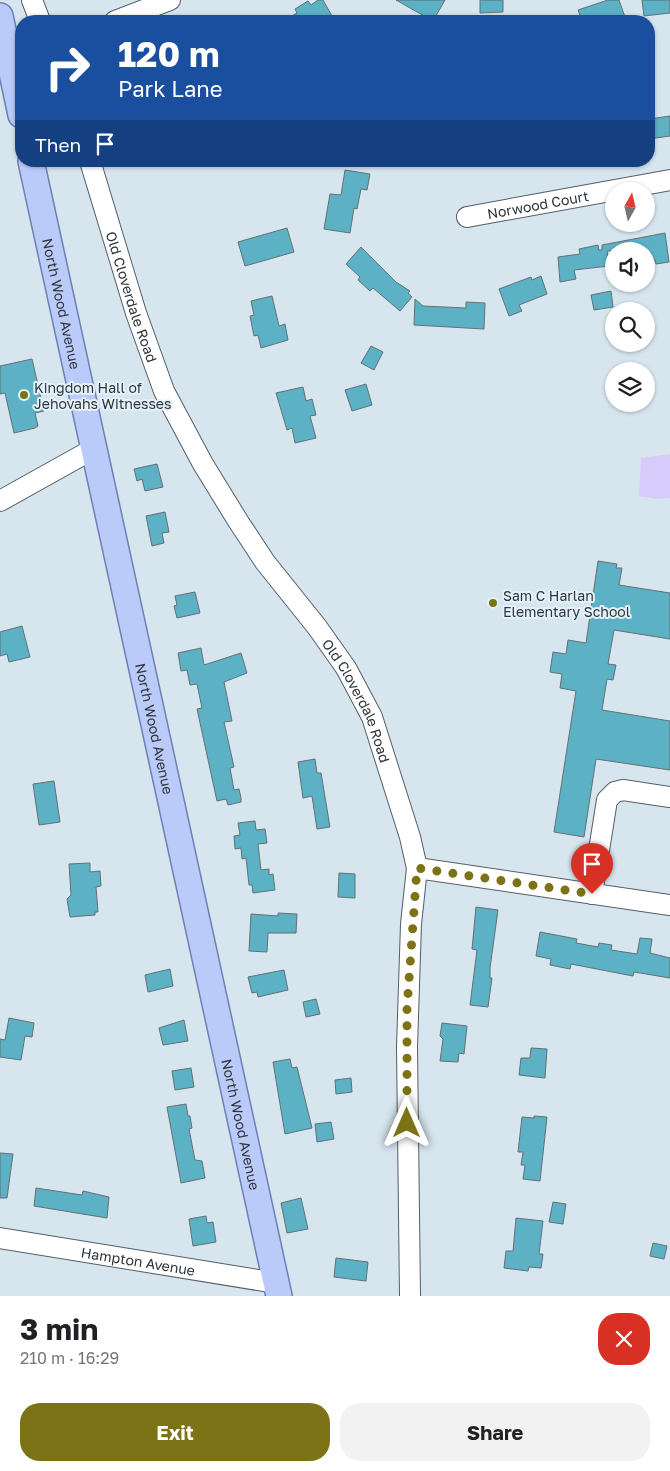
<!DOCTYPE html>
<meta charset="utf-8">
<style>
:root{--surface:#fff;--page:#f2f2f2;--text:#202124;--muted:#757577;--accent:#7b7316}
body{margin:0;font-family:"Golos Text",sans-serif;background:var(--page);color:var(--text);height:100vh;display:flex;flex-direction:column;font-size:19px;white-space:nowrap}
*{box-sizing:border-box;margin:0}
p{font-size:16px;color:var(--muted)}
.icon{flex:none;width:28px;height:28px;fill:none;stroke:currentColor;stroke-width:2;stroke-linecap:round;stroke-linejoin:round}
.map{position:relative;height:1296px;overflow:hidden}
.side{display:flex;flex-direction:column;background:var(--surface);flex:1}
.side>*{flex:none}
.top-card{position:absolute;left:15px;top:15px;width:640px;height:152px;border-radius:20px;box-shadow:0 1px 4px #0004;background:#1a4fa0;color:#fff;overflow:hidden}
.needle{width:32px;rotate:8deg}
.buttons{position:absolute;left:605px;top:182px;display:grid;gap:10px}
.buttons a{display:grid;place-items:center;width:50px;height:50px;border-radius:50%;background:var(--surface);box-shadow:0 1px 4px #0004;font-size:25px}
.pin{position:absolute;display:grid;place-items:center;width:42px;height:42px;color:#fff;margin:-51px -21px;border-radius:50% 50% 50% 0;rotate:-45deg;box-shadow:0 0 5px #0007}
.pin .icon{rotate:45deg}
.me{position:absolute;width:55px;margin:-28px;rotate:0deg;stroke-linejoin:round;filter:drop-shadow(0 0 4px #0008)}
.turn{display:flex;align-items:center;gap:18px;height:105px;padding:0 20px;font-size:22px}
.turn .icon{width:65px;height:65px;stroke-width:2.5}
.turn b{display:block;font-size:35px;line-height:42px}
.then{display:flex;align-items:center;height:48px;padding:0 20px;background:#0003;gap:10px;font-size:19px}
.round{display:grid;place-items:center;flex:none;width:52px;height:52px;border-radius:20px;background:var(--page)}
.summary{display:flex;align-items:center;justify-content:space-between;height:85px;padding:0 20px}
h1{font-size:30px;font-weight:700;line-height:38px}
.primary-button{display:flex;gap:10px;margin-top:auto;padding:10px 20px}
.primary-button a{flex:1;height:58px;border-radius:20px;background:var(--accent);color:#fff;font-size:20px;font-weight:700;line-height:58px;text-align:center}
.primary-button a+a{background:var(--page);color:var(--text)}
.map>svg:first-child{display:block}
.green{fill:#d7cbfc}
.building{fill:#5db1c4;stroke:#617175}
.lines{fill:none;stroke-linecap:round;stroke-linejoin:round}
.minor-casing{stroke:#535e67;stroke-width:22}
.major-casing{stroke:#6d80b3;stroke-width:28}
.minor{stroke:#fff;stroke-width:20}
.major{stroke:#bbcbf9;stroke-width:25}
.route{stroke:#7b7316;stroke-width:9;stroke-dasharray:0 16.2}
.poi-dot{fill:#7b7316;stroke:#e4f2fc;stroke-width:2}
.labels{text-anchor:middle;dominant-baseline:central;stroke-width:4;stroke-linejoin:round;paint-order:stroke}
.street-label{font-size:14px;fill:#303539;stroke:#e4f2fc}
.poi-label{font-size:14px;fill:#303539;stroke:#e4f2fc;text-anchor:start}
</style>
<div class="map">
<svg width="670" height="1296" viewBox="0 0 670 1296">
<rect width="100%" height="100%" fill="#d7e5ef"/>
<path class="green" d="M670 454V498L657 499 639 496 641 458Z"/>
<path class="building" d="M318 0H323L332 16 324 21H283L297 13 295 9 308 1 311 5Z
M396 0H445L433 21Z
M480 0H503V12L480 13Z
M608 0H619L625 17 611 21H582L578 10Z
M642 0H670V13L644 16Z
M670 116V136L649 139V119Z
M345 170 370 174 367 190 361 189 357 209 354 208 350 233 324 229 330 194 341 195Z
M287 228 294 252 245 266 238 242Z
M665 233 669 262 656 264 655 260 646 262V251H607L609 266 574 270 576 279 560 282 558 257 580 254 579 249 598 245 599 250H602V245Z
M361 247 396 282 410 291 408 293 412 297 400 311 373 288 370 291 358 280 360 277 346 264Z
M541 276 547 294 519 305 522 311 509 316 499 289 531 277 532 280Z
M611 291 613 307 594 310 591 295Z
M272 296 279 326 285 324 288 340 261 348 258 335 254 336 250 316 254 315 251 301Z
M415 299 423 306 466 308V302L485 303 484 329 414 325Z
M371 346 383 352 374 370 361 363Z
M32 359 44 411 35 413 38 426 35 428 14 433 5 393 0 394V366Z
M366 384 372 405 352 411 345 390Z
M303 387 306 401 312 399 316 415 310 416 316 438 295 443 292 428 287 430 276 393Z
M157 464 163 487 145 491 142 479 137 481 134 469Z
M165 512 169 532 162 533 164 543 152 546 146 516Z
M598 561 617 564 616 568H622L619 585 670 593V639L614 630 608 664 616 665 613 680 607 679 602 710 670 721V770L596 759 584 837 554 832 576 691 560 688 562 674 550 672 553 652 566 654 568 640 586 643Z
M195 592 200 613 177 618 174 606 177 605 175 596Z
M22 626 30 657 9 662 7 654 0 656V632Z
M201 648 204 665 241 653 247 673 224 682 232 721 224 722 234 767 230 768 234 790 239 789 241 798V802L228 805 226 799 217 801 197 709 202 708 197 684 190 685 187 670 181 671 178 653Z
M315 759 317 773H321L330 827 317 829 312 796 303 798 298 762Z
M54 781 60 822 39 825 33 784Z
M255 821 256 830 265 829 267 843 258 844 261 870 269 869V875L273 874 275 890 253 893 252 885H249L246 858 242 859 241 848 235 849 234 836 240 835 238 823Z
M90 863V872L100 871 101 886 96 887 98 912H95V915L70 917 67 899 71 895 69 864Z
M339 873 355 874V898L338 897Z
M476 907 498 910 490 968V978H492L488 1007 470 1005 477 950 472 949Z
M278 913 297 914 296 933H268L267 952 249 951 251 914 278 916Z
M540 932 577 939 576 943 598 947 599 943 612 945 611 950 637 954 640 938 652 939 650 953 670 958V978L634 972 633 976 571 964 570 969 550 965 551 959 536 956Z
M170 969 173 986 148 992 145 975Z
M284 970 288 990 258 997 257 992 252 993 248 977Z
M316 999 320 1014 306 1017 303 1002Z
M9 1018 34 1023 32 1037 25 1036 21 1060 0 1057V1039L5 1040Z
M184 1020 188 1041 163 1045 159 1028Z
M442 1023 467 1026 464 1054 459 1053 458 1062 440 1061 443 1039 440 1036Z
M531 1048 547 1049 545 1078 519 1075 521 1058H530Z
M290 1059 292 1068 297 1067 312 1128 285 1134 273 1062Z
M191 1068 194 1087 175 1090 172 1071Z
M351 1078 352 1092 336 1094 335 1080Z
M186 1104 188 1116H190L192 1128 189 1129 195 1160 202 1161 205 1178 181 1183 167 1107Z
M534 1116 547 1117 540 1181 523 1179 525 1165H521L523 1152H518L522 1117 534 1118Z
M331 1122 334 1139 317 1142 315 1124Z
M0 1153 13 1154 7 1198H0Z
M36 1188 82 1195 83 1191 109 1197 107 1218 34 1206Z
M301 1198 308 1229 287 1233 281 1203Z
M553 1202 566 1204 563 1224 549 1222Z
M206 1216 207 1223 213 1222 216 1242 193 1246 189 1219Z
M516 1218 543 1221 539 1254H543L541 1268 529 1267 528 1271 504 1268 506 1251H513Z
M653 1243 667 1246 664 1259 650 1256Z
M336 1258 368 1262 366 1281 334 1277Z"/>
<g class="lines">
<defs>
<g id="minor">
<path d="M32 0 40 21"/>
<path d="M115 21 170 0"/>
<path id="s1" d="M90 161 136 313 164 391 203 464 238 521 265 562 317 627 346 668 372 717 410 837 417 868 411 924 407 1047 410 1296"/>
<path id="s2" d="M467 217 670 180"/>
<path d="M0 501 95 448"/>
<path d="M417 868 670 905"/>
<path d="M592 894 607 800 615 792 623 790 670 797"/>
<path id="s3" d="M0 1238 276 1283"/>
</g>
<g id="major">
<path d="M0 16 21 115"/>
<path id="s4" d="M31 161 279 1296"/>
</g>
</defs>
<use href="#minor" class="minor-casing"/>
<use href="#major" class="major-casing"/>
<use href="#minor" class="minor"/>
<use href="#major" class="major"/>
</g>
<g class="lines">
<path class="route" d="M407 1123V1008L417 868 592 894"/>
</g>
<g class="poi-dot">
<circle cx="24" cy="395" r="5"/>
<circle cx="493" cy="603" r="5"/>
</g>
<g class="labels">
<g class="street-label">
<text stroke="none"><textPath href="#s2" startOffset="72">Norwood Court</textPath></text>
<text stroke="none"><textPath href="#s1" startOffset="142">Old Cloverdale Road</textPath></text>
<text stroke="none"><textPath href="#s4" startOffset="146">North Wood Avenue</textPath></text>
<text stroke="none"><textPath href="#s1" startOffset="608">Old Cloverdale Road</textPath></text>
<text stroke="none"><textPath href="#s4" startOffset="581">North Wood Avenue</textPath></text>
<text stroke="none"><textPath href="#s4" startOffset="986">North Wood Avenue</textPath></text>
<text stroke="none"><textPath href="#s3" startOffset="140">Hampton Avenue</textPath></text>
</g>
<g class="poi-label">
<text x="34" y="387">Kingdom Hall of<tspan x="34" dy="16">Jehovahs Witnesses</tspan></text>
<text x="503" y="595">Sam C Harlan<tspan x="503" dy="16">Elementary School</tspan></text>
</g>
</g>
</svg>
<div class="buttons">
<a><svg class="needle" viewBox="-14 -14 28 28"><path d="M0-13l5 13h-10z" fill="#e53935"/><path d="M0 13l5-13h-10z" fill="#757577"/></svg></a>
<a><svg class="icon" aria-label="sound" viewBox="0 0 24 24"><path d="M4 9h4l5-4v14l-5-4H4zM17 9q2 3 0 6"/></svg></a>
<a><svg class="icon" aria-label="search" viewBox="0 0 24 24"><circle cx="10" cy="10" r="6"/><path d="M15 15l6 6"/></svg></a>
<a><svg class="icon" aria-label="layers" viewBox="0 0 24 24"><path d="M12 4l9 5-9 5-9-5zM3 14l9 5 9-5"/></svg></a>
</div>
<div class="pin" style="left:592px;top:894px;background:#d93025"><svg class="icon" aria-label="arrive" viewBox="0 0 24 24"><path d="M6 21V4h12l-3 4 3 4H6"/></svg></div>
<svg class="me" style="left:407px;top:1123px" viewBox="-20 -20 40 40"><path d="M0-17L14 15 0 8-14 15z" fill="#7b7316" stroke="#fff" stroke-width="4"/></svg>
<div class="top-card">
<div class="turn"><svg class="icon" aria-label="right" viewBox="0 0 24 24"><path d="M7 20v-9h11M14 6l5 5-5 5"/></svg><div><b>120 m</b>Park Lane</div></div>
<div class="then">Then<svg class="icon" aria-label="arrive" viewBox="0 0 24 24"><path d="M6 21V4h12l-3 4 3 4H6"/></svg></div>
</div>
</div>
<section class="side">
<div class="summary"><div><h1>3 min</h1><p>210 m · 16:29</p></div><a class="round" style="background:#d93025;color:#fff"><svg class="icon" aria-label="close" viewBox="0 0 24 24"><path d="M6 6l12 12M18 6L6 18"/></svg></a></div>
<div class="primary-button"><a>Exit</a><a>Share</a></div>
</section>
